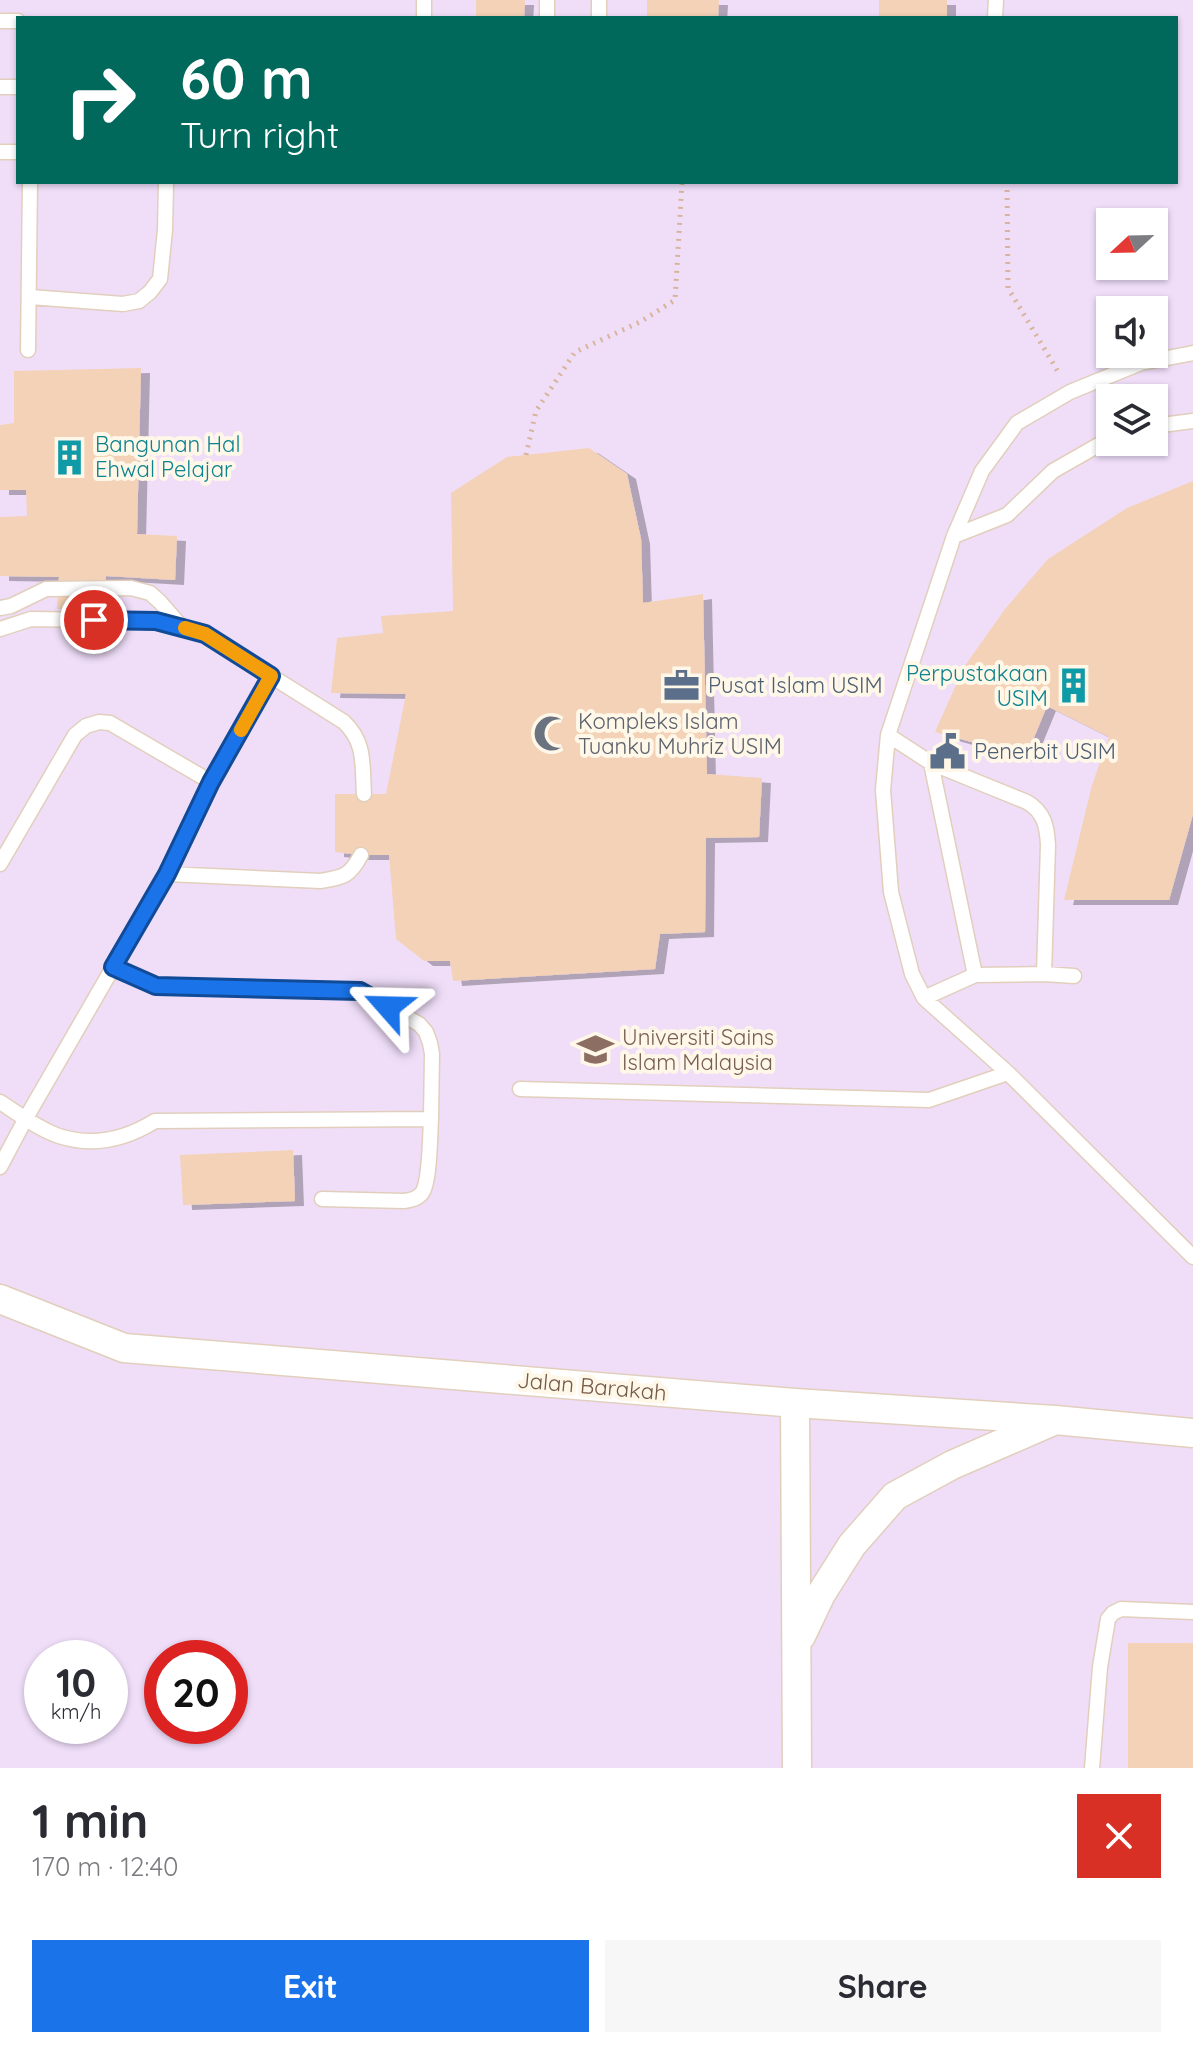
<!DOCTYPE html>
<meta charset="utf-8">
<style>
:root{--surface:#fff;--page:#f7f7f7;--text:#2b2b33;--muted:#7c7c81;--accent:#1a73e8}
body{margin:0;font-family:Quicksand,sans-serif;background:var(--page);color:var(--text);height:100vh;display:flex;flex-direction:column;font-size:30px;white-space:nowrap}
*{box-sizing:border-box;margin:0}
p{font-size:26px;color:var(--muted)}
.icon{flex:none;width:44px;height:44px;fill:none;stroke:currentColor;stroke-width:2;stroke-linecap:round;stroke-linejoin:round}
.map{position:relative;height:1768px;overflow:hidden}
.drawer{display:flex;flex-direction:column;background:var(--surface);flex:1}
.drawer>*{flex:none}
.hud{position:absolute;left:16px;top:16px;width:1162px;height:168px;border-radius:0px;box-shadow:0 2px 6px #0004;background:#00695c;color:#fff;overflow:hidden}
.needle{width:52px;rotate:248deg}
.buttons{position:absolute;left:1096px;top:208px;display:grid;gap:16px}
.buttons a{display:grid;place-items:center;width:72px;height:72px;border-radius:0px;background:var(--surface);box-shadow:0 2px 6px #0004;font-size:40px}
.speed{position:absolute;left:24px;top:1640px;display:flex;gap:16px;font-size:40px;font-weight:700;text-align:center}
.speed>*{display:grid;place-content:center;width:104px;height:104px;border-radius:50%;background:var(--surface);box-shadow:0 2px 6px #0004;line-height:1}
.speed small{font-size:20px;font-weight:400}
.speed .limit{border:12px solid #d22;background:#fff;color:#111}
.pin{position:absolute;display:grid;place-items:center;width:68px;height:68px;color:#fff;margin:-34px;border:4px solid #fff;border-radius:50%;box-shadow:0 2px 8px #0007}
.me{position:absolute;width:88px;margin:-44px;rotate:295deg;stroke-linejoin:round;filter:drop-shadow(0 0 6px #0008)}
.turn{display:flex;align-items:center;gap:28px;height:168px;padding:0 32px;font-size:36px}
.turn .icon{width:104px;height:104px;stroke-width:2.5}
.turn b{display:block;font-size:56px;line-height:68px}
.round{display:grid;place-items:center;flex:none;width:84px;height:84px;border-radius:0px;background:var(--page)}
.overview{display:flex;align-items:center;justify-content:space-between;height:136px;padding:0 32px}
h1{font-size:48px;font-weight:700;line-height:60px}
.cta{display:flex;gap:16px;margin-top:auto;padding:16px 32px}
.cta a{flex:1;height:92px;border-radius:0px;background:var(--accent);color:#fff;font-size:32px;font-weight:700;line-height:92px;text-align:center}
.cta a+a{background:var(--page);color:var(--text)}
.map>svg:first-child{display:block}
.education{fill:#f0def9;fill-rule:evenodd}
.building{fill:#f3d2b7;filter:url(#shadow)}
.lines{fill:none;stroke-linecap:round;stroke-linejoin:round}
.lane-casing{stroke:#e1cfbc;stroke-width:17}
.street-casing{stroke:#e1cfbc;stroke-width:31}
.path{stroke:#d7b59b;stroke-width:5;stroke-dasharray:2 6;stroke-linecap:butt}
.lane{stroke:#fff;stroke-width:14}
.street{stroke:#fff;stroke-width:28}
.route-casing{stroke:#114b97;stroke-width:20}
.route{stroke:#1a73e8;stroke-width:14}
.slow{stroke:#f59e0b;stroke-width:14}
.labels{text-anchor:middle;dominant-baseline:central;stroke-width:8;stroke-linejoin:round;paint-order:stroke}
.culture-label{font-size:22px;fill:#0d838f;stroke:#fff7e7;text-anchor:start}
.service-label{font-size:22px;fill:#4e5e75;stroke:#fff7e7;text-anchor:start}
.worship-label{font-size:22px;fill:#5b616d;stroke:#fff7e7;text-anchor:start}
.education-label{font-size:22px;fill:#785e54;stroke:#fff7e7;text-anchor:start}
.street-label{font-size:22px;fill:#745947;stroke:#fff7e7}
</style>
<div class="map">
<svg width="1193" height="1768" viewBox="0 0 1193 1768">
<defs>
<filter id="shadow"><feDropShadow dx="9" dy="5" stdDeviation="0" flood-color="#0004"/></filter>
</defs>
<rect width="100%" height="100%" fill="#fdf3e1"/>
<path class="education" d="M0 0H1193V1768H0ZM18 18H1176V182H18ZM1110 222H1154V266H1110ZM1110 310H1154V354H1110ZM1110 398H1154V442H1110ZM42 1658H110V1726H42ZM162 1658H230V1726H162Z"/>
<path class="building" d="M476 0H525L524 18H476Z
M647 0H719L718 18H647Z
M879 0H947V18H879Z
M141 368 137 534 177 536 175 580 106 576 101 610 57 609 59 577 0 576V517L27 516 26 490H0V425L14 423V371Z
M589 448 627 474 641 539 643 603 703 594 707 774 762 778 759 837 706 838 705 932 660 934 655 969 453 981 450 961H424L396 939 389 855H361L335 852V794H386L406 694 331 693 337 638 383 633 381 616 453 611 451 493 507 457Z
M1193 481V814L1169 900H1064L1092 785 1109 737 1047 706 1026 757 935 732 964 667 1005 609 1048 559 1127 508Z
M293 1150 295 1201 183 1205 180 1155Z
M1128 1643H1193V1768H1128Z"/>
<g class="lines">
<defs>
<path id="lane" d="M424 0V18
M599 0V18
M547 18V0
M995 18 996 0
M0 21H18
M0 87H18
M0 152H18
M30 297 123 304 139 301 150 292 160 279 165 230 166 182
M28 350 30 182
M1193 353 1141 363 1070 392 1017 423 982 471 954 536 888 735 883 790 891 892 912 974 924 998 1008 1073 1193 1257
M1154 426 1193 421
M954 536 1007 515 1053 471 1102 443 1110 440
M0 608 11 606 46 589 131 588 150 593 160 602 181 626
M0 629 31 619 156 621 205 634 271 676 211 782 167 874 26 1118 0 1167
M271 676 344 722C366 743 362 765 364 794
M888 735 931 763 1027 802C1044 812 1047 826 1048 845L1044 974
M931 763 975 975
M0 864 75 735 86 726 99 722 110 723 211 782
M167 874 321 881C344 877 350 876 361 855
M113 967 156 986 360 991 419 1024 426 1032 430 1043 432 1054 431 1119
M924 998 975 975 1044 974 1074 976
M520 1089 929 1100 1008 1073
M0 1102C17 1113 40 1130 59 1136 93 1147 126 1139 155 1121L431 1119C430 1135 430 1182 422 1193 417 1199 411 1200 404 1201L322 1199
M1092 1768 1100 1667 1108 1619 1113 1613 1121 1609 1193 1612"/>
<path id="street" d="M0 1299 124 1348 795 1403 1055 1420 1193 1433
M795 1403 797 1768
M801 1636 821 1594 852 1545 895 1496 952 1465 1051 1422"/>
</defs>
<use href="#lane" class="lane-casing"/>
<use href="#street" class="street-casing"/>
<path class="path" d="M1007 182 1008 288 1060 375
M526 455 536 411 575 352 640 322 675 300 682 182"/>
<use href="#lane" class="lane"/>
<use href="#street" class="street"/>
</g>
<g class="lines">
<defs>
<path id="route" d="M94 620 156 621 205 634 271 676 211 782 167 874 113 967 156 986 360 991 388 1007"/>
</defs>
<use href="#route" class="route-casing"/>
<use href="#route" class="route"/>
<path class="slow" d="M185 628 205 634 271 676 241 730"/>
</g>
<defs>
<symbol id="building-bare" viewBox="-9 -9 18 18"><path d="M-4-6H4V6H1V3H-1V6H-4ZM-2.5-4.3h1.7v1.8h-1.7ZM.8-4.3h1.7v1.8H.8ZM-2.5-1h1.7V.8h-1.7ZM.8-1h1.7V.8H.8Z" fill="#0f9aa8" stroke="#fff7e7" stroke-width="2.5" paint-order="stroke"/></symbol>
<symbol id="office-bare" viewBox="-9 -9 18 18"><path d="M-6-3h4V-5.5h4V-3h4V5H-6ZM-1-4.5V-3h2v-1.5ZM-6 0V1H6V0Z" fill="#5c6f8a" stroke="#fff7e7" stroke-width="2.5" paint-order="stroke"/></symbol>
<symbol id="mosque-bare" viewBox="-9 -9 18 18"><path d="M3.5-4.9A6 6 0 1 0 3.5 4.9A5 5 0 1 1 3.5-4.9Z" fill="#6b7280" stroke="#fff7e7" stroke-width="2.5" paint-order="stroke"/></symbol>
<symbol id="civic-bare" viewBox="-9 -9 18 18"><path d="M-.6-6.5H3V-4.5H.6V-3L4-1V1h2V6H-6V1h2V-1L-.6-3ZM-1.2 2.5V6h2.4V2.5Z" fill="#5c6f8a" stroke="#fff7e7" stroke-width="2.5" paint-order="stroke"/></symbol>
<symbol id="university-bare" viewBox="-9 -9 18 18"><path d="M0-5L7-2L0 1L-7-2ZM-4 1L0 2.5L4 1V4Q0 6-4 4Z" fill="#8d6e63" stroke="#fff7e7" stroke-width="2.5" paint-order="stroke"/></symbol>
</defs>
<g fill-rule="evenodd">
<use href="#building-bare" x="44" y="432" width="51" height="51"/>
<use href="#office-bare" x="656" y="660" width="51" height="51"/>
<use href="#building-bare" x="1048" y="660" width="51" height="51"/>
<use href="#mosque-bare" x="526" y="708" width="51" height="51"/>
<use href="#civic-bare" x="922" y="726" width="51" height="51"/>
<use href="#university-bare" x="570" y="1024" width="51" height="51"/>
</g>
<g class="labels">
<g class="culture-label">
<text x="95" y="444">Bangunan Hal<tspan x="95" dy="25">Ehwal Pelajar</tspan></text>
<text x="1048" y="673" text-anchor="end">Perpustakaan<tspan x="1048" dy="25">USIM</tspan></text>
</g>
<g class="service-label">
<text x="708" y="685">Pusat Islam USIM</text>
<text x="974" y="751">Penerbit USIM</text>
</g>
<g class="worship-label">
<text x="578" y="721">Kompleks Islam<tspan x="578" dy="25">Tuanku Muhriz USIM</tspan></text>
</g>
<g class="education-label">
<text x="622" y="1037">Universiti Sains<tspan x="622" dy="25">Islam Malaysia</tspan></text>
</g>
<g class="street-label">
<text transform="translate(592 1386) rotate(5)">Jalan Barakah</text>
</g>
</g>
</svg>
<div class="buttons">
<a><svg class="needle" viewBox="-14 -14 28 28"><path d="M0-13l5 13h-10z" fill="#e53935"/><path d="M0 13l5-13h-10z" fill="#7c7c81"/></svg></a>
<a><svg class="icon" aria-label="sound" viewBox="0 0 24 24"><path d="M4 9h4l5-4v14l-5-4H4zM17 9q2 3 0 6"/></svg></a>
<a><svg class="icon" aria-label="layers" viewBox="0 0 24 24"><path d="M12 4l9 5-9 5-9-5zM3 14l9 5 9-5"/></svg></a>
</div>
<div class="speed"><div>10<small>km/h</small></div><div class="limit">20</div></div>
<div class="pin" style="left:94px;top:620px;background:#d93025"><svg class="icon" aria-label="arrive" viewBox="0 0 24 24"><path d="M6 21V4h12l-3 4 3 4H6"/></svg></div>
<svg class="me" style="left:388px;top:1007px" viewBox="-20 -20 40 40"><path d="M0-17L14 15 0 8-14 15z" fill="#1a73e8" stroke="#fff" stroke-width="4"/></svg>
<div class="hud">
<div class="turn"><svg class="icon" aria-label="right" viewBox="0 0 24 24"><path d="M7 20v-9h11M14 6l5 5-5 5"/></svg><div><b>60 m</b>Turn right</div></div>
</div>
</div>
<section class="drawer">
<div class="overview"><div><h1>1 min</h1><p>170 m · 12:40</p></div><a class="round" style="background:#d93025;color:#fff"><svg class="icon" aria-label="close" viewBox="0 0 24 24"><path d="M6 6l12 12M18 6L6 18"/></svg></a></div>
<div class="cta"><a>Exit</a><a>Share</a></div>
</section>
